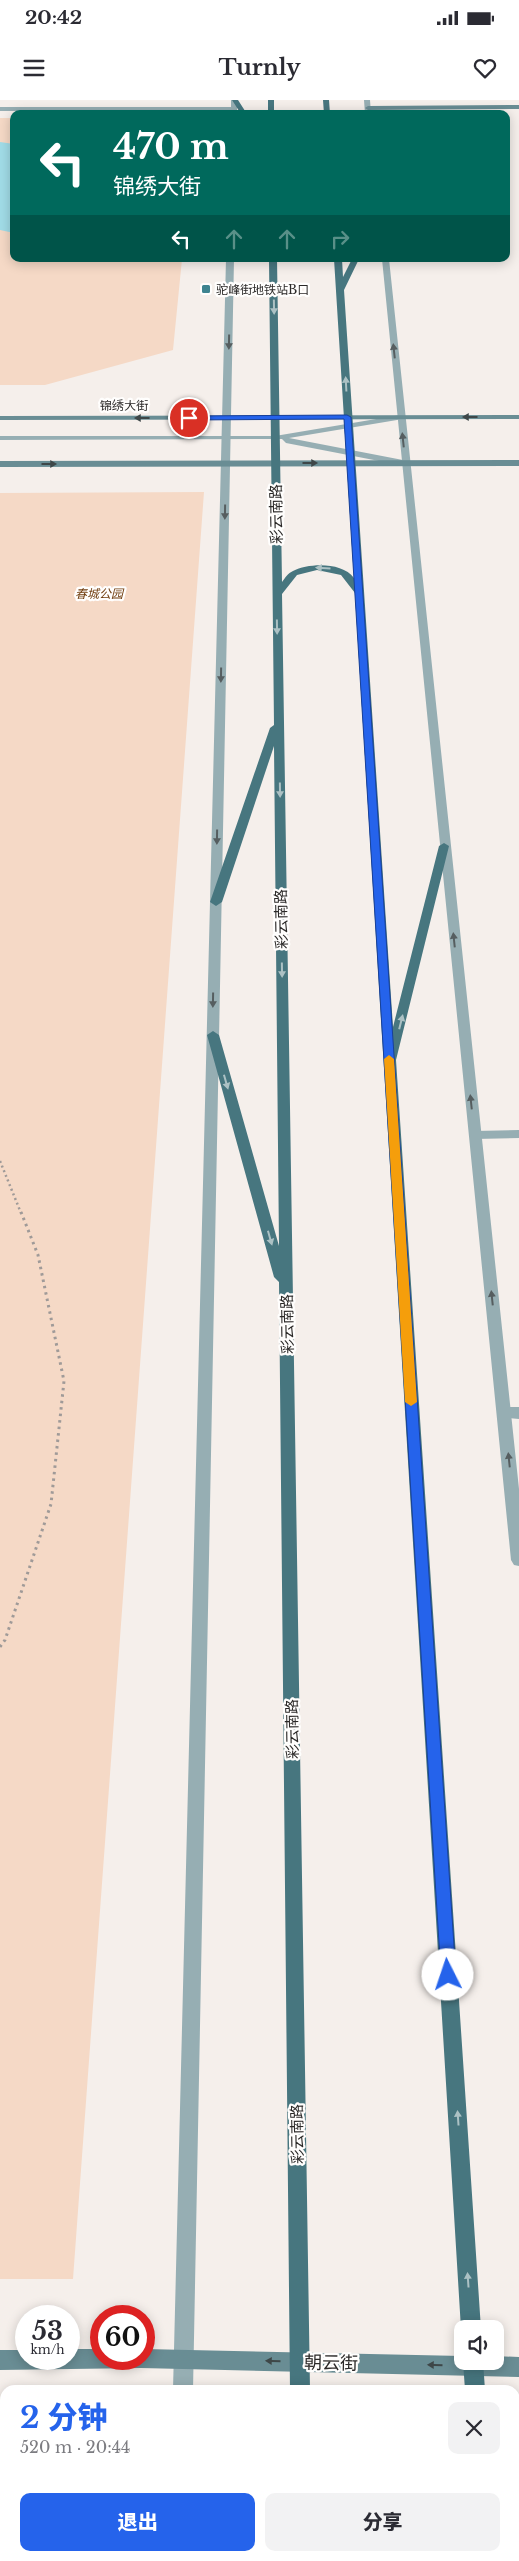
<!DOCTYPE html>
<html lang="zh">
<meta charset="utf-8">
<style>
:root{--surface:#fff;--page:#f2f2f3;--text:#2b2b33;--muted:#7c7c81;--accent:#2563eb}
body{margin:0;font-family:"Libre Baskerville","Noto Sans SC",serif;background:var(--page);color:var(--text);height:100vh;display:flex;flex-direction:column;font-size:19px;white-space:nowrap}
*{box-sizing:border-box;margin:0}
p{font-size:16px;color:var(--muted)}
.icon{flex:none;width:28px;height:28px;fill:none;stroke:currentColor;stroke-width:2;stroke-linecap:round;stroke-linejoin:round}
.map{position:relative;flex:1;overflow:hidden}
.drawer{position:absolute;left:0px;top:2285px;width:520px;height:176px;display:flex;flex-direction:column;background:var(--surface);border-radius:15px 15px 0 0;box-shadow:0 2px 12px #0003}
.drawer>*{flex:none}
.banner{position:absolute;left:10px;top:10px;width:500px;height:152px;border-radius:10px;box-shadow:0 2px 12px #0003;background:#00695c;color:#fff;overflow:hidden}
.tools{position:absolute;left:454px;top:2220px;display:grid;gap:10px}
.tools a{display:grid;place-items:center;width:50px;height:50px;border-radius:10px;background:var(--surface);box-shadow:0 2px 12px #0003;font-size:25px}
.speed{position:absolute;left:15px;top:2205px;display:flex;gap:10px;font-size:25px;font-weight:700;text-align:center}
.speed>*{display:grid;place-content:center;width:65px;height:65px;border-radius:50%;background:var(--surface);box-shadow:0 2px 12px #0003;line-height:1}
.speed small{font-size:12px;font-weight:400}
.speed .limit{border:8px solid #d22;background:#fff;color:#111}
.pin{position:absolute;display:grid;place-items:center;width:42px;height:42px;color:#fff;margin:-21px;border:2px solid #fff;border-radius:50%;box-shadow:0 1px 5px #0007}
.me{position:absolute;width:55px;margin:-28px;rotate:356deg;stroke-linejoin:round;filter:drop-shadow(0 0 4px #0008)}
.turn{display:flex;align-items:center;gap:18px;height:105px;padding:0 20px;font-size:22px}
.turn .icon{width:65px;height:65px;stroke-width:2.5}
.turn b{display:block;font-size:35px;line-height:42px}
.lanes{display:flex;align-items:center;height:48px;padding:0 20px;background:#0003;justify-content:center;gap:25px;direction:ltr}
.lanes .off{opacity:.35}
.round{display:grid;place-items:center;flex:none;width:52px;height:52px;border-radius:10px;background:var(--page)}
.summary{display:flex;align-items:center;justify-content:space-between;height:85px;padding:0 20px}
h1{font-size:30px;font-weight:800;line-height:38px;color:var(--accent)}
.cta{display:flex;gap:10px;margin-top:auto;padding:10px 20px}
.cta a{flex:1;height:58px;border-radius:10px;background:var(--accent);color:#fff;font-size:20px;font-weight:800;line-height:58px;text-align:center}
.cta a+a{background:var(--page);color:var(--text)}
.status{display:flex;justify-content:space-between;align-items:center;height:35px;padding:0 25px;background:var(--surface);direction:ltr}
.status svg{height:14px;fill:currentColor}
header{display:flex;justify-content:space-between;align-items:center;height:65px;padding:0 20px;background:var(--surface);font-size:22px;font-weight:800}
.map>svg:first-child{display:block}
.green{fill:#f5d9c6}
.water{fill:#a1dce7}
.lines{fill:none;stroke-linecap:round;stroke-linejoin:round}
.path-far1{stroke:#9f9a98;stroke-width:2.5;stroke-dasharray:2 3;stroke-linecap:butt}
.path{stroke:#9f9a98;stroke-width:3;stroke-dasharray:2.5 4;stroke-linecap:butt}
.service{fill:#96aeb3;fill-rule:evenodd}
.minor{fill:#96aeb3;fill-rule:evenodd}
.tertiary{fill:#96aeb3;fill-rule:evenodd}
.secondary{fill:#698d94;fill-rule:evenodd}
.primary{fill:#47767f;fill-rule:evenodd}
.oneway{fill:#acc1c4}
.oneway2{fill:#565e60}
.oneway3{fill:#3e4748}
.route{fill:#2563eb;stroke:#184099}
.slow{fill:#f59e0b}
.poi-dot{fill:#3e8490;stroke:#fffefd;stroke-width:2}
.labels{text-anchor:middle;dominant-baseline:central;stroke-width:4.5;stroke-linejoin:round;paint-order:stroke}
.far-poi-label{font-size:12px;fill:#2b2928;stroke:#fffefd;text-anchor:start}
.far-street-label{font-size:12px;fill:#2b2928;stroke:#fffefd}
.far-park-label{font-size:12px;font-style:italic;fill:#713e0f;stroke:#fffefd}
.street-label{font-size:15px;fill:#2b2928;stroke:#fffefd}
.near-street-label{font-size:18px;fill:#2b2928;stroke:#fffefd}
</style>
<div class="status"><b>20:42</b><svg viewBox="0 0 49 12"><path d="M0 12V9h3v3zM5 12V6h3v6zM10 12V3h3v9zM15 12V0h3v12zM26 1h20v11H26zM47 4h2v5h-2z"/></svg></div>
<header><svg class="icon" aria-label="menu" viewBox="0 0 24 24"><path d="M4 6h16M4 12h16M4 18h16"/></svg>Turnly<svg class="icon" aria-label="heart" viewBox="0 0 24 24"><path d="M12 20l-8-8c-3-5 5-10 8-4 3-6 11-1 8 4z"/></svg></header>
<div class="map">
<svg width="519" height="2461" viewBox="0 0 519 2461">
<rect width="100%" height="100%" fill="#f5efeb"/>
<path class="green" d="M0 18H14V159H182L173 250 45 285H0Z
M204 392 73 2179H0V393Z"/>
<path class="water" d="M0 42 14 44V133L0 130Z"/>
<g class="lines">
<path class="path-far1" d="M0 1061 21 1113"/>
<path class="path" d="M0 1547 5 1540 51 1404 64 1281 38 1155 21 1112"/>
<path class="service" d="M400 315H403V319L289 338 408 361V365L405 366 286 343 282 339 0 340V336H275Z
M519 1030V1038L475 1039 469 1035 475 1031Z
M504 1307H519V1319L499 1317 497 1313 499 1309Z"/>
<path class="minor" d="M231 0H237V14H231Z
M364 0H370L371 14H365Z
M226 159H234L193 2290H173Z
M382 159H389L519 1389V1466L514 1465 511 1460Z
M168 2456H190V2461H168Z"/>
<path class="tertiary" d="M0 7H234L237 9 234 11H0Z"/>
<path class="secondary" d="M519 5V9L368 10 365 8 368 6Z
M519 315V319L0 320V316Z
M519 360V366L0 367V361Z
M69 2249H101V2259H144V2249L462 2256V2261H495V2256L519 2257V2277L141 2268 0 2270V2250H26V2259H69Z
M0 2354H5V2374H0Z
M515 2354H519V2374H515Z"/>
<path class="primary" d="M232 0H238L247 14H241Z
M268 0H274V14H268Z
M323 0H329L330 14H324Z
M269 159H277L282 482C285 478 288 473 293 471 309 463 342 462 354 478L334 159H342L343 177 352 159H359L344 190 393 927 439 746 444 743 449 746 396 960 481 2229H462V2232L461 2229 355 493 341 475 317 470 297 475 282 494 310 2290H290L279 1182 274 1177 207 935 213 931 219 935 279 1146 274 646 222 802 216 806 210 802 270 628 274 625Z
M463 2261H483L485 2290H465Z
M291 2456H313V2461H291Z
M476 2456H498V2461H476Z"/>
</g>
<defs><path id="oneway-solid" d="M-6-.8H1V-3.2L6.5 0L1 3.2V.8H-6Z" transform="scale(1.25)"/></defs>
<g class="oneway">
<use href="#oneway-solid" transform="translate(274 207) rotate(89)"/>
<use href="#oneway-solid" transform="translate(346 284) rotate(-93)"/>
<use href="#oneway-solid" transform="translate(323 468) rotate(-176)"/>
<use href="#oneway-solid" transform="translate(277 527) rotate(89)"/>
<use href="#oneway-solid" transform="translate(280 690) rotate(89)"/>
<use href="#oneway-solid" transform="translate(282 870) rotate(89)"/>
<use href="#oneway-solid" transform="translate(401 922) rotate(-76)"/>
<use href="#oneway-solid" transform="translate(226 982) rotate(74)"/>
<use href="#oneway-solid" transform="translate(270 1138) rotate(74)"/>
<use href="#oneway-solid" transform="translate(458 2018) rotate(-94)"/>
<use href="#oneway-solid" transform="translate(468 2180) rotate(-94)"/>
</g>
<g class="oneway2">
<use href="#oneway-solid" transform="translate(229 242) rotate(91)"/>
<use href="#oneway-solid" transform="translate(394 251) rotate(-96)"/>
<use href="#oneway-solid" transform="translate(403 340) rotate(-96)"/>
<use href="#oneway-solid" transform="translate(225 412) rotate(91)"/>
<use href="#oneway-solid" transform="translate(221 575) rotate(91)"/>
<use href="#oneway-solid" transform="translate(217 737) rotate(91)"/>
<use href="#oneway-solid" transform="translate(454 840) rotate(-96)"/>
<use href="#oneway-solid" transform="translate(213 900) rotate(91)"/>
<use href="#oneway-solid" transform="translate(471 1002) rotate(-96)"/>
<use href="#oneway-solid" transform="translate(492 1198) rotate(-96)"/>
<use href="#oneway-solid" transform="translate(509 1360) rotate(-96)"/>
</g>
<g class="oneway3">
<use href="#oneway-solid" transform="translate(470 317) rotate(-180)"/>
<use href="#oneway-solid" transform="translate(142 318) rotate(180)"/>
<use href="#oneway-solid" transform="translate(310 363)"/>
<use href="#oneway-solid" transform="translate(49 364)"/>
<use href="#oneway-solid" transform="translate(273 2261) rotate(-178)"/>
<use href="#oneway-solid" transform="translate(435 2265) rotate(-179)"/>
</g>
<path class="route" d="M347 315 351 317 456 1875 453 1880 448 1882 443 1880 441 1875 344 319 189 320 186 318 189 316Z"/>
<path class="slow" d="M389 955 394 959 417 1302 411 1306 405 1302 384 959Z"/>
<rect class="poi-dot" x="201" y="184" width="10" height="10" rx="2.5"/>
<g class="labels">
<g class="far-poi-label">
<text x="216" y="189">驼峰街地铁站B口</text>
</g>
<g class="far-street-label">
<text x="124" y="305">锦绣大街</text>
</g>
<g class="far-park-label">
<text x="99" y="493">春城公园</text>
</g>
<g class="street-label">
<text transform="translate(276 414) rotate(-91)">彩云南路</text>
<text transform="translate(281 819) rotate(-91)">彩云南路</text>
<text transform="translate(287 1224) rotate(-91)">彩云南路</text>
<text transform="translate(292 1629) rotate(-91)">彩云南路</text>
<text transform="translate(297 2034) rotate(-91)">彩云南路</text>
</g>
<g class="near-street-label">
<text transform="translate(331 2263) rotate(1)">朝云街</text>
</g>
</g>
</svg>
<div class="tools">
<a><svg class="icon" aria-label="sound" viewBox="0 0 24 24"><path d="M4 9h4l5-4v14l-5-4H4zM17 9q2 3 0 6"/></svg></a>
</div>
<div class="speed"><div>53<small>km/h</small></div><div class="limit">60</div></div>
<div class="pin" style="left:189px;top:318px;background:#d93025"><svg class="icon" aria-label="arrive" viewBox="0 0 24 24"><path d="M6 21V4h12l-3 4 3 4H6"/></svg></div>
<svg class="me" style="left:448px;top:1875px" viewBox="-20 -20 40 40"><circle r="19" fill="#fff"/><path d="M0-13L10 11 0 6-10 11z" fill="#2563eb"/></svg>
<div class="banner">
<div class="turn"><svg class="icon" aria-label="left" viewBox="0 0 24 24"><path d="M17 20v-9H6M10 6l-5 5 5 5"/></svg><div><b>470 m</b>锦绣大街</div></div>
<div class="lanes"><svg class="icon" aria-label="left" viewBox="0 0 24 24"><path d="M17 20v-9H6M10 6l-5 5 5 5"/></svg><svg class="icon off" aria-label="ahead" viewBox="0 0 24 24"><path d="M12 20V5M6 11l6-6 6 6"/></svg><svg class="icon off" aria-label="ahead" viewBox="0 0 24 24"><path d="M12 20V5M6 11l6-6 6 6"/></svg><svg class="icon off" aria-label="right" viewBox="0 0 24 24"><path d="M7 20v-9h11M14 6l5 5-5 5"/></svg></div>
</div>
<section class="drawer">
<div class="summary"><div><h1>2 分钟</h1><p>520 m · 20:44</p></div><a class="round"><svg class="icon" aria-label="close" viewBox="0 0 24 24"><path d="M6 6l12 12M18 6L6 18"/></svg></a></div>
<div class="cta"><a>退出</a><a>分享</a></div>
</section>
</div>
